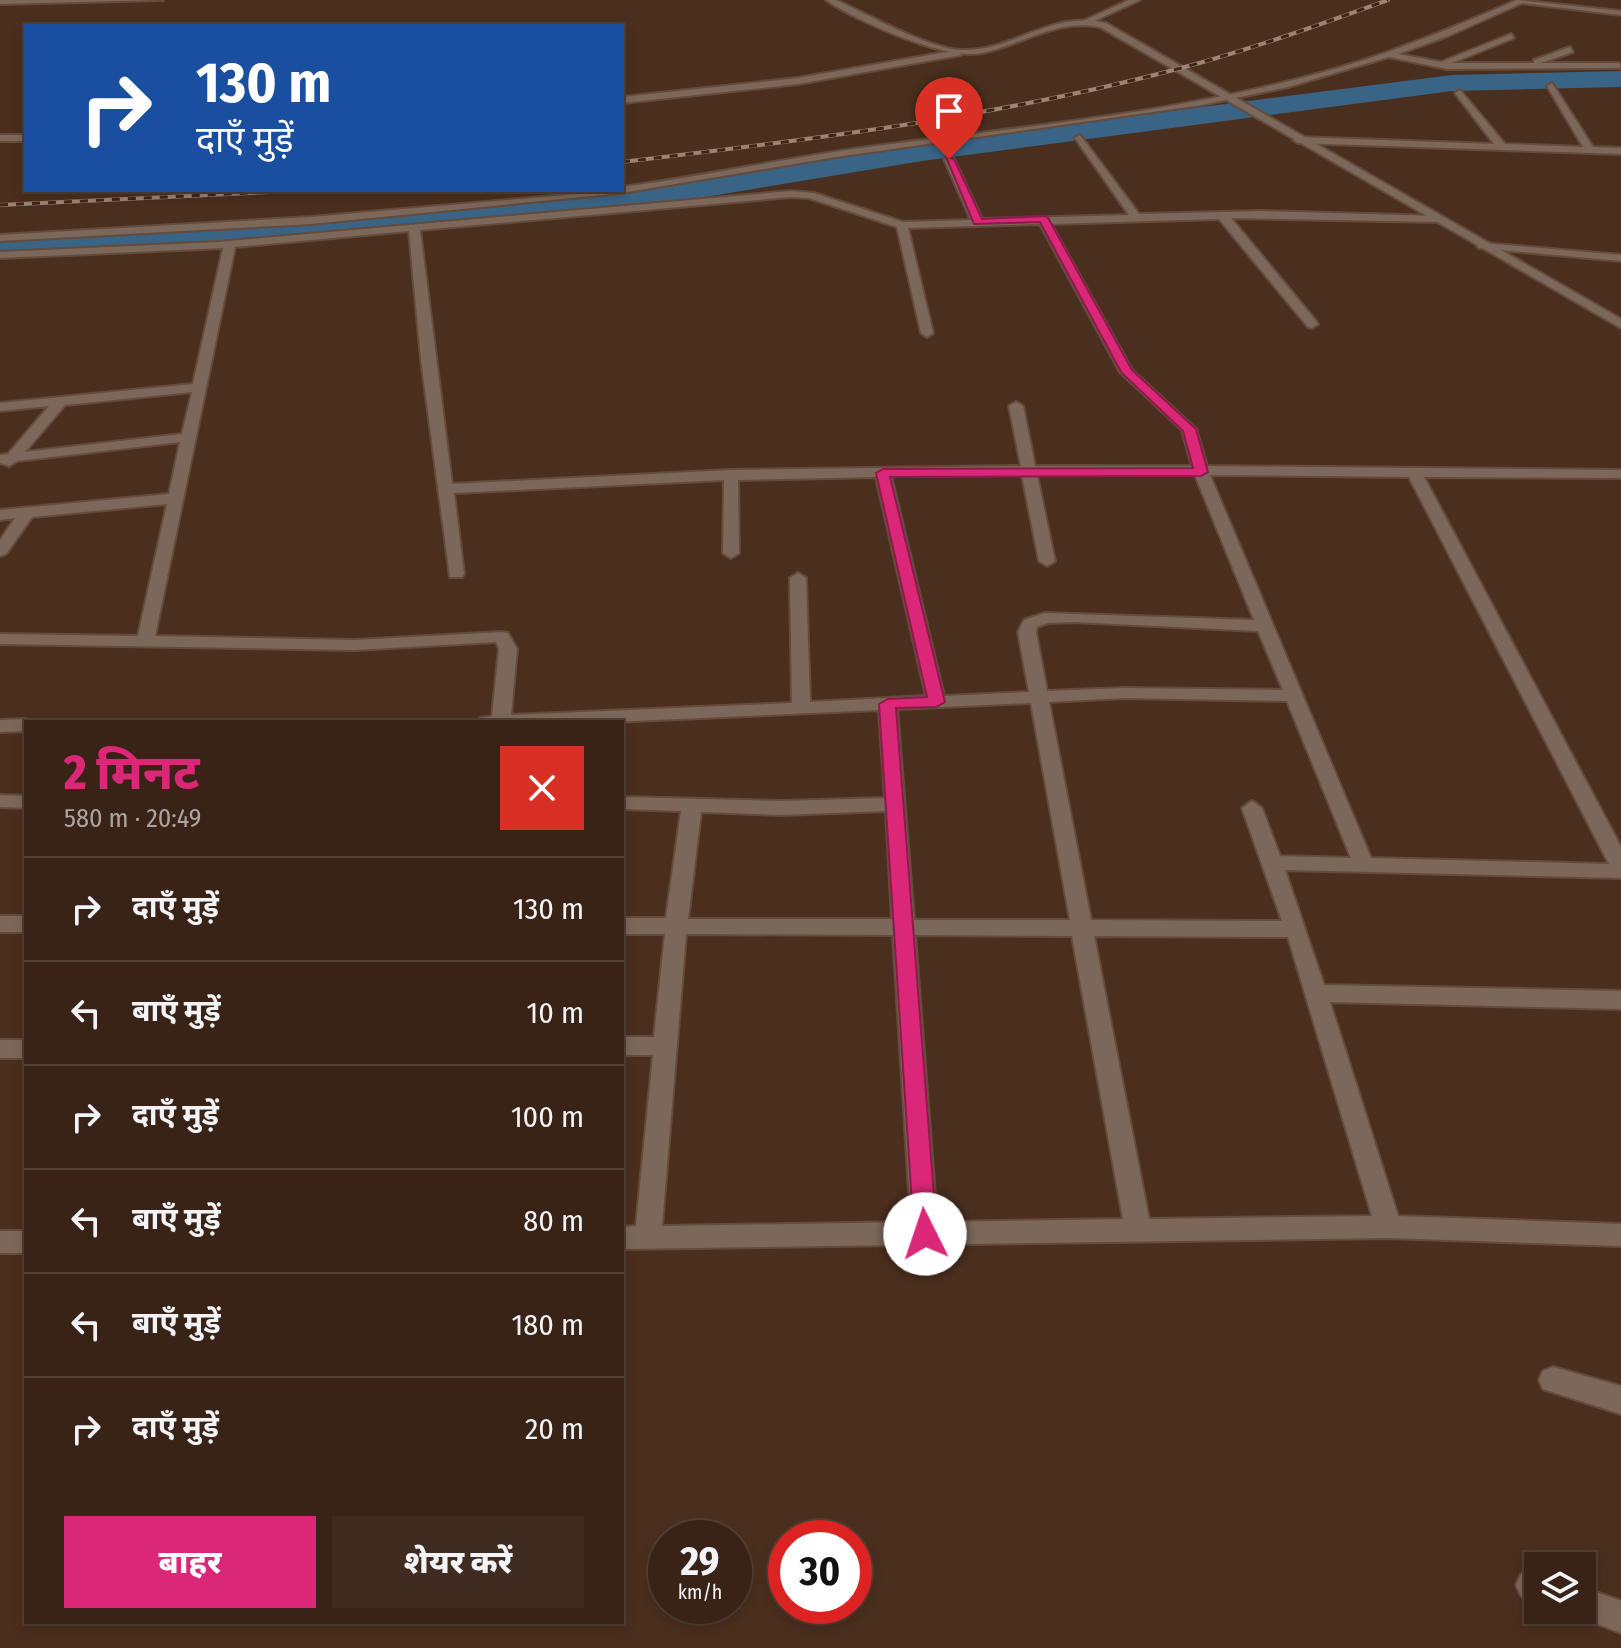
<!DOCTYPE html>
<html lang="hi">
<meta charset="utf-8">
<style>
:root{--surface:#382316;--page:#3f2b1f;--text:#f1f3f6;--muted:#aba4a1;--line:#524035;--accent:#db2777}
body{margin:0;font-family:"Fira Sans Condensed","Noto Sans Devanagari",sans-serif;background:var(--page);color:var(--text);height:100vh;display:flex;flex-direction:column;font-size:30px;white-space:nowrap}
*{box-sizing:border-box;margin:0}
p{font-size:26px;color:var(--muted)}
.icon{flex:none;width:44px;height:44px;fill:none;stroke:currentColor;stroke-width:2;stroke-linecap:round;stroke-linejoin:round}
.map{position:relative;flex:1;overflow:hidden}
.side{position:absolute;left:24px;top:720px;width:600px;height:904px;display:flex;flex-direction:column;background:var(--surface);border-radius:0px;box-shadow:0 4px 12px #0003,0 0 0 2px var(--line)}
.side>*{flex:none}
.hud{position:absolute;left:24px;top:24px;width:600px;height:168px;border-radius:0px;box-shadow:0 4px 12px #0003,0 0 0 2px var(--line);background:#1a4fa0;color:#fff;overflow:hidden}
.fabs{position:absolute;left:1524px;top:1552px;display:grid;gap:16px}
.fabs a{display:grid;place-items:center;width:72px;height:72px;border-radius:0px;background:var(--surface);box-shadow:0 4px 12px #0003,0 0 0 2px var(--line);font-size:40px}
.speed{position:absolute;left:648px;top:1520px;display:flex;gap:16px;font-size:40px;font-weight:700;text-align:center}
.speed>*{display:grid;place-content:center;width:104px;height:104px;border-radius:50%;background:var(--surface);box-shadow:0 4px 12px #0003,0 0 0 2px var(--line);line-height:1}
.speed small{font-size:20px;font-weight:400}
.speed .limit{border:12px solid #d22;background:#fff;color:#111}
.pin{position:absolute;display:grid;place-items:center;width:68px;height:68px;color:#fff;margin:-82px -34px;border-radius:50% 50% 50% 0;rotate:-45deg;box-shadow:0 0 8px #0007}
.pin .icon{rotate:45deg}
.me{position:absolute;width:88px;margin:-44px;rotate:356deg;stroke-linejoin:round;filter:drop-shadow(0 0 6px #0008)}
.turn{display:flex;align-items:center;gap:28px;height:168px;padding:0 40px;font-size:36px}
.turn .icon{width:104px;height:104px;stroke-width:2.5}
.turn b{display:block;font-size:56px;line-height:68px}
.round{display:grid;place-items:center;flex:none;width:84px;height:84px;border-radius:0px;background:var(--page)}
.overview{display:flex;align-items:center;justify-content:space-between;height:136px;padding:0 40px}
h1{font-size:48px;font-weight:800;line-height:60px;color:var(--accent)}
.action{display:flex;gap:16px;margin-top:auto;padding:16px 40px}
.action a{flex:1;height:92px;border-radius:0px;background:var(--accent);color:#fff;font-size:32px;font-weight:800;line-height:92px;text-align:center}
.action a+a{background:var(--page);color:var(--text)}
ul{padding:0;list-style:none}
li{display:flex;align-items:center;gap:24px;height:104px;padding:0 40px;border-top:2px solid var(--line)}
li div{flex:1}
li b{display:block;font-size:30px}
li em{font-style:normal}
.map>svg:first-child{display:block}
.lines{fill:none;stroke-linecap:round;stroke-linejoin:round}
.river{fill:#3a6486;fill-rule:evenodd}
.service-casing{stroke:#654b3b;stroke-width:4}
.minor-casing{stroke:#654b3b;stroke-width:4}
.tertiary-casing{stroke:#654b3b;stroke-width:4}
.service{fill:#7c685b;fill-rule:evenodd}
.minor{fill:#7c685b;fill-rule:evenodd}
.tertiary{fill:#7c685b;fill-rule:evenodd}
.rail-casing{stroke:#9c8477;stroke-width:4}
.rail{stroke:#402514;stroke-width:3;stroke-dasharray:8;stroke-linecap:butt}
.route{fill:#db2777;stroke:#8e194d;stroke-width:2}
</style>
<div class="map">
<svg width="1621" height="1648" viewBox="0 0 1621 1648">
<rect width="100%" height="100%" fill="#4b2f1e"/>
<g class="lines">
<path class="river" d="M1621 71V87L1452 91 922 161 639 208 375 235 0 257V235L375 215 622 190 922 143 1452 75Z"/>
<defs>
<path id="service" d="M0 0H163L0 4Z"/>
<path id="minor" d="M1129 0H1140L1090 23 1083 21Z
M1517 0 1621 11V15L1522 3 1448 36 1398 54 1441 62 1511 34 1514 38 1452 63H1534V60L1570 47 1573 52 1541 63H1619L1621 68 1447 69 1389 57 1288 87 1202 105 836 157 622 193 311 224 0 241V235L311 217 622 190V187C704 176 786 158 868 147 1034 125 1204 111 1364 60 1416 43 1466 22 1517 0Z
M958 50 961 55 798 84 622 103V97L798 78Z
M1552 83 1593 147 1621 148V154L1298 143 1293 140 1298 137 1494 144 1455 93 1460 90 1505 144 1583 147 1547 86Z
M0 135H26V141H0Z
M1080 135 1139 214 1262 211 1437 216 1443 219 1437 222 1231 218 1316 321 1318 324 1312 328 1308 327 1219 219 1051 224 1132 370 1196 429 1207 466 1621 470V478L1424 477 1621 847V878L1285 870 1324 985 1621 991V1009L1330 1002 1398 1216 1621 1224V1246L1388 1238 622 1249V1227L636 1226 653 1055H622V1037H654L665 934H622V918H666L681 811 622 809V797L781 801 885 798 879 710 611 722H478L480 718 492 716 499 649 496 642 355 650 0 644V634L138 636 167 504 32 517 6 554 0 556V540L15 518 0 520V510L169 494 180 442 17 461 9 466 0 463V455L8 454 49 406 0 411V403L193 384 223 248 0 258V252L218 242 791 191 814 193 903 222 971 220 944 159 949 156 954 159 982 219 1129 215 1075 138ZM791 197 809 198 897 227 921 333 927 337 933 333 908 228 1040 224 1120 372 1182 430 1192 466H1035L1023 406 1016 402 1009 406 1021 466 731 470 452 484 420 230ZM409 231 421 359 450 577H462L464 574 454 493 724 480 723 553 731 558 739 553 738 480 876 477 926 696 810 702 806 578 798 573 790 578 792 703 511 715 517 649 508 633 502 632 355 640 155 636 235 247ZM192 392 182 434 25 452 65 405ZM1022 475 1039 561 1047 566 1055 561 1037 475H1195L1254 620 1045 613 1024 620 1018 632 1029 692 944 696 891 476ZM1210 475 1409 477 1609 864 1371 858ZM1074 622 1258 631 1283 690 1124 688 1047 691 1036 632 1037 627 1048 623ZM1124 698 1287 701 1351 858 1280 856 1262 808 1252 801 1242 808 1282 921 1091 920 1049 702ZM1031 703 1070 920H914L897 709ZM886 811 892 919H688L701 812 781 815ZM686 934 893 935 911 1222 662 1226ZM915 935 1072 936 1123 1219 937 1222ZM1094 936 1288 937 1372 1216 1149 1219Z
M1483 243 1621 255V261L1479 248 1477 246Z
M26 719 33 722H26V731L0 732V720Z
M0 795 26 796V808L0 807Z
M0 916H26V932H0Z
M0 1040H26V1058H0Z
M0 1231H26V1253H0Z
M1553 1367 1621 1386V1414L1543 1389 1539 1380 1543 1371Z
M1532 1569 1538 1571V1603L1521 1596 1516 1585 1521 1574Z
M1582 1587 1621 1601V1633L1571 1614 1569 1610H1582Z"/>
<path id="tertiary" d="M826 0H836C867 14 931 50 962 50 1015 51 1049 10 1106 23L1621 319V328L1100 27C1058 18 1022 45 982 53 947 61 856 21 826 0Z"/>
</defs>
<use href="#service" class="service-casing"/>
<use href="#minor" class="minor-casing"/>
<use href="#tertiary" class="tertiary-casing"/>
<use href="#service" class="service"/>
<use href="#minor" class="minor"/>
<use href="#tertiary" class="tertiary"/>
<defs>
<path id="rail" d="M622 162C817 139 1014 115 1203 62 1266 44 1327 22 1388 0
M0 205 311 190"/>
</defs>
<use href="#rail" class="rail-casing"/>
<use href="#rail" class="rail"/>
</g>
<path class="route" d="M946 157 954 159 982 219 1047 216 1132 370 1196 429 1208 472 1201 476 890 477 945 702 936 707 896 708 937 1234 934 1241 925 1244 917 1241 914 1234 879 704 888 699 927 697 876 473 883 469 1193 468 1183 431 1121 372 1040 222 974 224Z"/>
</svg>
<div class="fabs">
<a><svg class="icon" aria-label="layers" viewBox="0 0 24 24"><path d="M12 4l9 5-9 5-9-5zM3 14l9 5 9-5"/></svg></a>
</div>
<div class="speed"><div>29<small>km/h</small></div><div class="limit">30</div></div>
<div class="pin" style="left:949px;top:159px;background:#d93025"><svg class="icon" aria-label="arrive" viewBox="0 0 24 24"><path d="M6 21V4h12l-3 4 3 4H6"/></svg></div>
<svg class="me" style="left:925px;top:1234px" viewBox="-20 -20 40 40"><circle r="19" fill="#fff"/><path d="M0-13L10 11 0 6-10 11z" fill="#db2777"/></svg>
<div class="hud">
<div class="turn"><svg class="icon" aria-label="right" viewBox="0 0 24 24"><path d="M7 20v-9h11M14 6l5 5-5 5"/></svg><div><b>130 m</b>दाएँ मुड़ें</div></div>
</div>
<section class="side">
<div class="overview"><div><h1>2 मिनट</h1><p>580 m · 20:49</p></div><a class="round" style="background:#d93025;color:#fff"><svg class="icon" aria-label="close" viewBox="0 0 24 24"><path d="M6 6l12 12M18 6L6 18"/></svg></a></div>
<ul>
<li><svg class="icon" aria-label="right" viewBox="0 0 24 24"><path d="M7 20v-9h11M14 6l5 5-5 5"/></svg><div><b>दाएँ मुड़ें</b></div><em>130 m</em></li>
<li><svg class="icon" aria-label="left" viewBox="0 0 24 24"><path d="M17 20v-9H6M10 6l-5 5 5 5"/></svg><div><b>बाएँ मुड़ें</b></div><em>10 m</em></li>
<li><svg class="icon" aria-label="right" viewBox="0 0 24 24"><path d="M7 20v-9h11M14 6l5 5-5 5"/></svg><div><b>दाएँ मुड़ें</b></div><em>100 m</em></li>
<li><svg class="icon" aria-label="left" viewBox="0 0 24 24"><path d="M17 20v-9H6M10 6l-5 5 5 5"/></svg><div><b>बाएँ मुड़ें</b></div><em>80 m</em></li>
<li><svg class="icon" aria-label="left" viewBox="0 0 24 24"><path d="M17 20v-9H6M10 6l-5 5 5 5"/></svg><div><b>बाएँ मुड़ें</b></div><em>180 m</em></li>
<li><svg class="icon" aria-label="right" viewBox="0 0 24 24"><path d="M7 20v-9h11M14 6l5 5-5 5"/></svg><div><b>दाएँ मुड़ें</b></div><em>20 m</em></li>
</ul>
<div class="action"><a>बाहर</a><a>शेयर करें</a></div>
</section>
</div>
